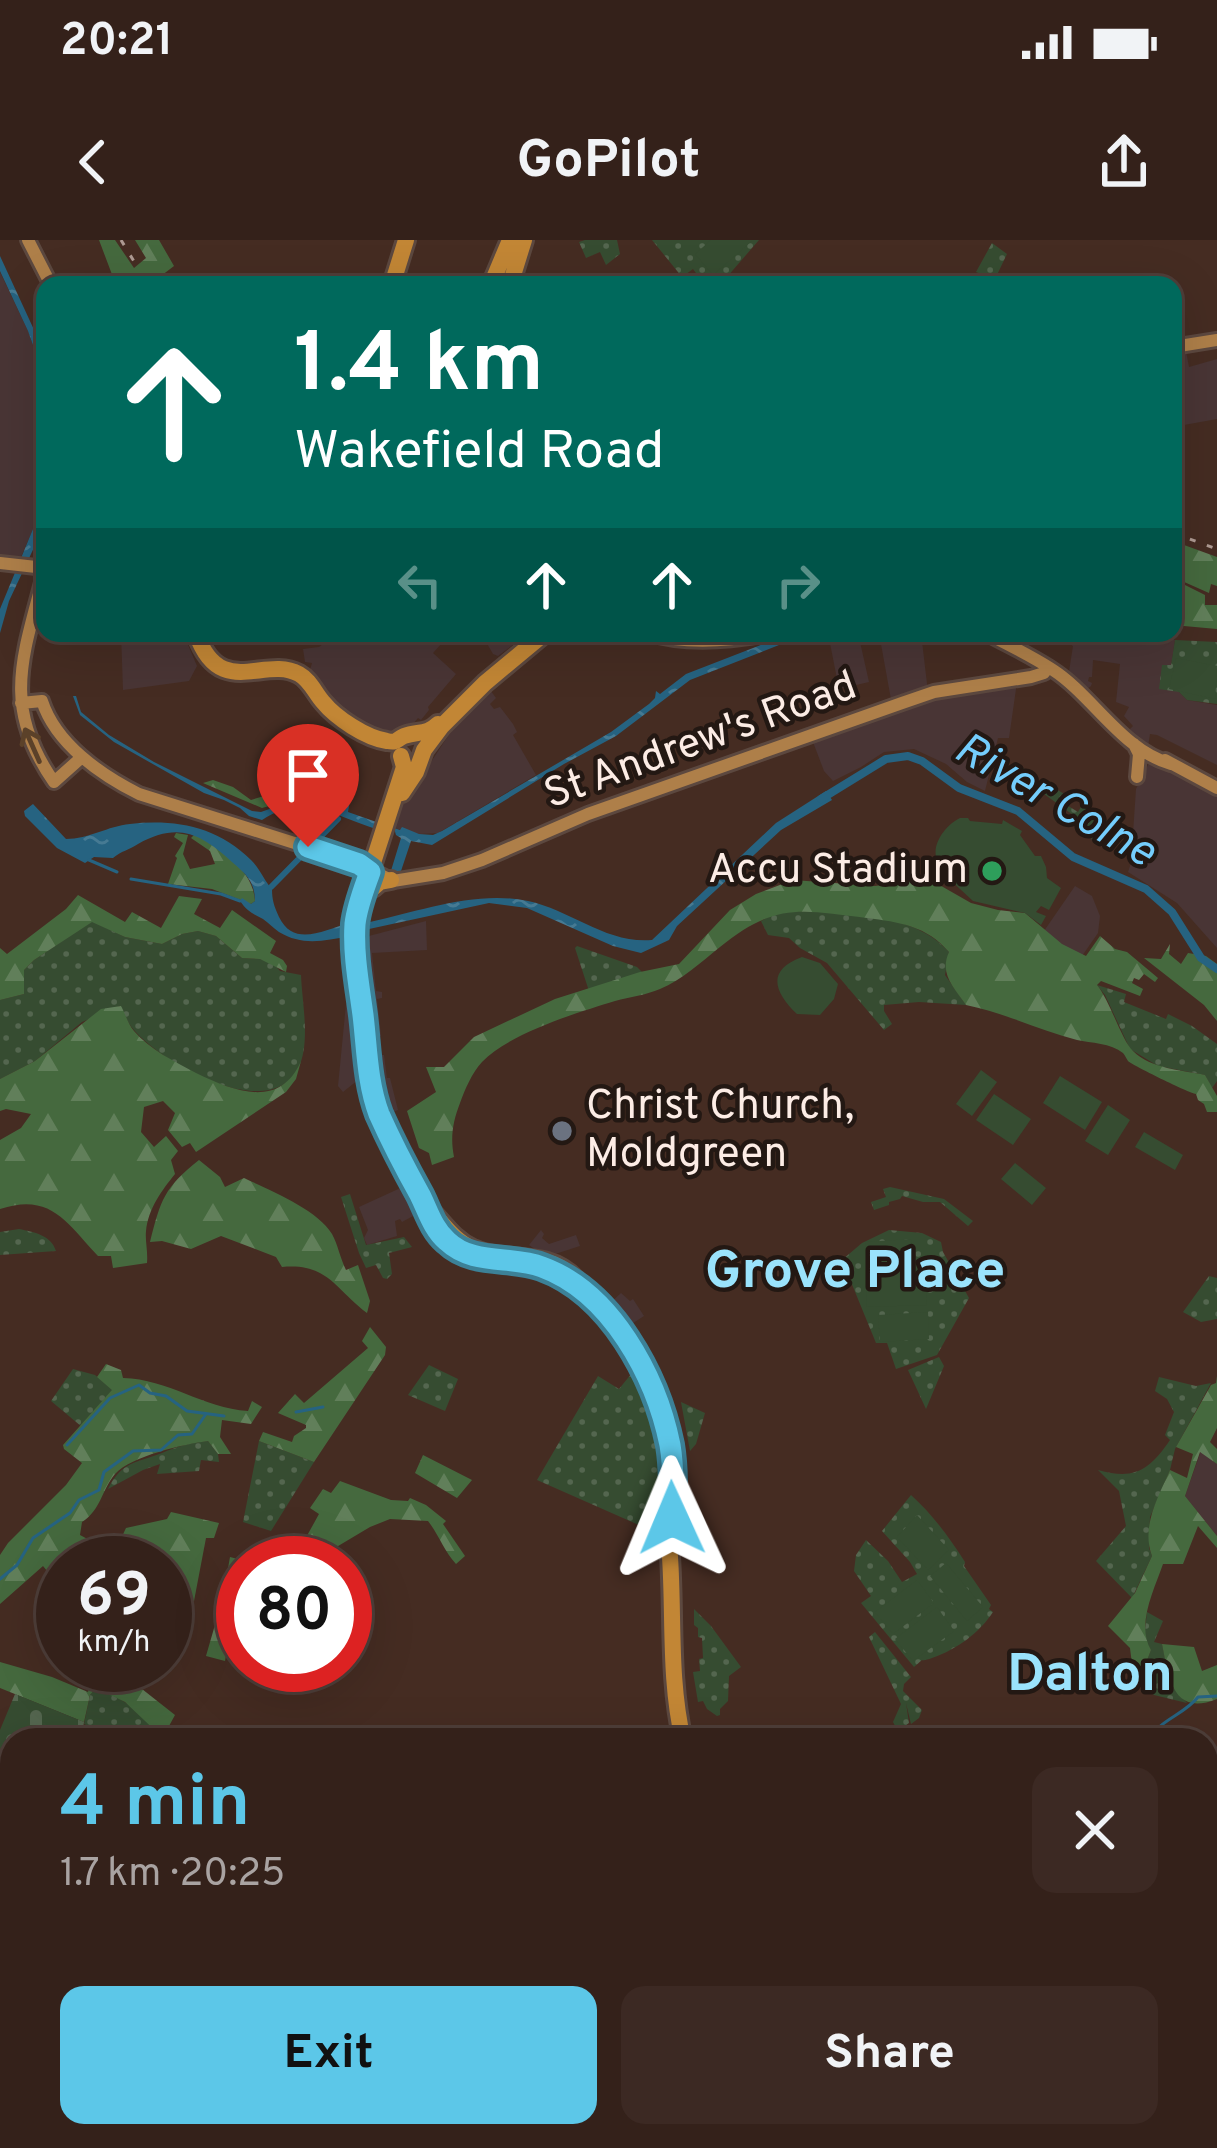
<!DOCTYPE html>
<meta charset="utf-8">
<style>
:root{--surface:#34211a;--page:#3c2923;--text:#f1f3f6;--muted:#a9a3a2;--line:#4e3e39;--accent:#5cc7e8}
body{margin:0;font-family:Overpass,sans-serif;background:var(--page);color:var(--text);height:100vh;display:flex;flex-direction:column;font-size:45px;white-space:nowrap}
*{box-sizing:border-box;margin:0}
p{font-size:39px;color:var(--muted)}
.icon{flex:none;width:66px;height:66px;fill:none;stroke:currentColor;stroke-width:2;stroke-linecap:round;stroke-linejoin:round}
.map{position:relative;flex:1;overflow:hidden}
.details{position:absolute;left:0px;top:1488px;width:1218px;height:420px;display:flex;flex-direction:column;background:var(--surface);border-radius:36px 36px 0 0;box-shadow:0 12px 48px #0002,0 0 0 3px var(--line)}
.details>*{flex:none}
.guide{position:absolute;left:36px;top:36px;width:1146px;height:366px;border-radius:24px;box-shadow:0 12px 48px #0002,0 0 0 3px var(--line);background:#00695c;color:#fff;overflow:hidden}
.speed{position:absolute;left:36px;top:1296px;display:flex;gap:24px;font-size:60px;font-weight:700;text-align:center}
.speed>*{display:grid;place-content:center;width:156px;height:156px;border-radius:50%;background:var(--surface);box-shadow:0 12px 48px #0002,0 0 0 3px var(--line);line-height:1}
.speed small{font-size:30px;font-weight:400}
.speed .limit{border:18px solid #d22;background:#fff;color:#111}
.pin{position:absolute;display:grid;place-items:center;width:102px;height:102px;color:#fff;margin:-123px -51px;border-radius:50% 50% 50% 0;rotate:-45deg;box-shadow:0 0 12px #0007}
.pin .icon{rotate:45deg}
.me{position:absolute;width:132px;margin:-66px;rotate:359deg;stroke-linejoin:round;filter:drop-shadow(0 0 9px #0008)}
.turn{display:flex;align-items:center;gap:42px;height:252px;padding:0 60px;font-size:54px}
.turn .icon{width:156px;height:156px;stroke-width:2.5}
.turn b{display:block;font-size:84px;line-height:102px}
.lanes{display:flex;align-items:center;height:114px;padding:0 60px;background:#0003;justify-content:center;gap:60px;direction:ltr}
.lanes .off{opacity:.35}
.round{display:grid;place-items:center;flex:none;width:126px;height:126px;border-radius:24px;background:var(--page)}
.summary{display:flex;align-items:center;justify-content:space-between;height:204px;padding:0 60px}
h1{font-size:72px;font-weight:700;line-height:90px;color:var(--accent)}
.primary-button{display:flex;gap:24px;margin-top:auto;padding:24px 60px}
.primary-button a{flex:1;height:138px;border-radius:24px;background:var(--accent);color:#111;font-size:48px;font-weight:700;line-height:138px;text-align:center}
.primary-button a+a{background:var(--page);color:var(--text)}
.status{display:flex;justify-content:space-between;align-items:center;height:84px;padding:0 60px;background:var(--surface);direction:ltr}
.status svg{height:33px;fill:currentColor}
header{display:flex;justify-content:space-between;align-items:center;height:156px;padding:0 60px;background:var(--surface);font-size:54px;font-weight:700}
.map>svg:first-child{display:block}
.commercial{fill:#493535}
.green{fill:url(#green-dots)}
.forest{fill:url(#forest-firs)}
.cemetery{fill:url(#cemetery-stones)}
.pitch{fill:#364c31}
.water{fill:url(#water-ripples)}
.lines{fill:none;stroke-linecap:round;stroke-linejoin:round}
.stream{stroke:#266381;stroke-width:3}
.canal{stroke:#266381;stroke-width:6}
.river{stroke:#266381;stroke-width:8}
.major-casing{stroke:#5c483f;stroke-width:18}
.highway-casing{stroke:#5c483f;stroke-width:22}
.major{stroke:#ae7f49;stroke-width:12}
.highway{stroke:#c28635;stroke-width:16}
.rail{stroke:#ae9a92;stroke-width:3;stroke-dasharray:6 12;stroke-linecap:butt}
.oneway{stroke:#5b4129}
.route-casing{stroke:#3c8197;stroke-width:30}
.route{stroke:#5cc7e8;stroke-width:21}
.leisure-dot{fill:#2e9e5b;stroke:#231813;stroke-width:4.5}
.worship-dot{fill:#6b7280;stroke:#231813;stroke-width:4.5}
.labels{text-anchor:middle;dominant-baseline:central;stroke-width:9;stroke-linejoin:round;paint-order:stroke}
.street-label{font-size:42px;fill:#fcece5;stroke:#231813}
.poi-label{font-size:42px;fill:#fcece5;stroke:#231813;text-anchor:end}
.water-label{font-size:45px;font-style:italic;fill:#74cdfc;stroke:#231813}
.district-label{font-size:54px;font-weight:bold;fill:#9ae3fc;stroke:#231813}
</style>
<div class="status"><b>20:21</b><svg viewBox="0 0 49 12"><path d="M0 12V9h3v3zM5 12V6h3v6zM10 12V3h3v9zM15 12V0h3v12zM26 1h20v11H26zM47 4h2v5h-2z"/></svg></div>
<header><svg class="icon" aria-label="back" viewBox="0 0 24 24"><path d="M15 5l-7 7 7 7"/></svg>GoPilot<svg class="icon" aria-label="share" viewBox="0 0 24 24"><path d="M12 15V3M7 8l5-5 5 5M5 13v7h14v-7"/></svg></header>
<div class="map">
<svg width="1217" height="1908" viewBox="0 0 1217 1908">
<defs>
<pattern id="green-dots" width="8" height="8" patternUnits="userSpaceOnUse" patternTransform="scale(3)"><rect width="8" height="8" fill="#364c31"/><path d="M2 2h.1M6 6h.1" fill="none" stroke="#54664f" stroke-width="1.8" stroke-linecap="round"/></pattern>
<pattern id="forest-firs" width="22" height="20" patternUnits="userSpaceOnUse" patternTransform="scale(3)"><rect width="22" height="20" fill="#45693e"/><path d="M5 1l3.5 6h-7zM16 11l3.5 6h-7z" fill="#617f5a"/></pattern>
<pattern id="cemetery-stones" width="16" height="16" patternUnits="userSpaceOnUse" patternTransform="scale(3)"><rect width="16" height="16" fill="#364c31"/><path d="M2 7V4a2 2 0 0 1 4 0v3zM10 15v-3a2 2 0 0 1 4 0v3z" fill="#54664f"/></pattern>
<pattern id="water-ripples" width="26" height="14" patternUnits="userSpaceOnUse" patternTransform="scale(3)"><rect width="26" height="14" fill="#266381"/><path d="M2 4q2-2 4 0t4 0M15 11q2-2 4 0t4 0" fill="none" stroke="#467a93"/></pattern>
</defs>
<rect width="100%" height="100%" fill="#452c22"/>
<path class="commercial" d="M0 32 29 93 45 144V262L21 317 0 315Z
M1186 111 1189 127 1217 119V179L1173 187V126L1177 125 1174 113Z
M121 393H183L197 426 189 441 123 450Z
M338 393H451L433 413 456 434 428 467 429 470 421 480 418 478 412 485 392 491 358 486 308 437 312 423 305 422 303 409 319 407Z
M481 393H529L498 416 493 414Z
M858 393 869 442 839 449 828 393Z
M879 393H921L928 452 892 465Z
M1036 393H1156L1157 398 1175 400 1171 426 1179 452 1187 460 1217 465V525L1157 495 1150 494 1148 507 1127 492 1133 486 1124 476 1129 467 1116 462 1120 424 1093 420 1092 437H1089L1088 441 1092 443 1091 446 1084 452 1068 438 1073 406 1063 400 1059 405Z
M1017 442 1009 498H998L985 551 967 542 946 524 914 509 884 512 861 527 833 541 824 531 813 502 816 498 936 456Z
M488 447 496 458 490 464 494 469 500 467 513 484 517 492 513 495 536 535 438 593 419 594 394 588 403 561 411 559 414 548 465 470Z
M1150 521 1217 555V708L1177 663 1128 632 1131 623 1136 549Z
M1075 646 1092 656 1100 676 1098 693 1082 716 1061 707 1044 691Z
M426 681 427 710 372 713 376 751 382 752V758L377 759 381 796 361 797 362 814 384 815 387 838H390L398 870 386 875 363 836 343 852 338 846 346 764 371 763 365 697Z
M407 945 416 961 410 965 415 975 402 982 400 979 395 981 397 996 367 1005 364 998 368 990 359 967Z
M541 990 544 994 542 998 549 1004 576 995 580 1006 552 1015 540 1013 529 1005Z
M621 1053 630 1061 633 1059 644 1076 624 1089 606 1067Z
M1201 1211 1217 1224V1296L1185 1256Z
M1007 1896H1112L1100 1908H1011Z"/>
<path class="green" d="M585 0H617L620 14 606 25 600 12 586 18 579 2Z
M652 0H759L720 45H705L693 29 682 37Z
M992 3 1007 14 995 39 976 32Z
M1175 400 1217 402V464L1187 460 1179 452 1159 449 1162 425H1171Z
M1023 528 1031 533 1028 539 1040 548 1045 542 1069 557 1065 564 1078 572 1082 565 1107 581 1110 588H1100L1098 602 1092 600 1087 585 1033 546 1025 547 1020 554 1018 552 1017 539Z
M795 671C845 673 914 672 949 712L945 735 966 765 919 762 884 765V771L892 784 884 790 827 723 800 708 789 698 768 695 761 681 774 674Z
M92 681 125 697 162 704 182 694 198 691 216 696 242 718 260 719 273 723 280 731 301 735C302 763 311 803 298 829 268 884 162 823 134 790 128 784 124 773 120 766L82 782 35 821 0 839V760L24 754V730L34 720Z
M577 706 637 727 647 737 589 751 575 708Z
M1097 745 1126 754 1124 762 1166 779 1168 774 1192 786 1217 804V841L1212 848 1205 835 1158 826 1130 809 1105 755Z
M890 947 944 959 973 981 968 986 940 962H923L902 956 900 959 889 962V965L874 970 871 962 886 957 883 949Z
M350 954 366 1005 404 997 412 1007 389 1013 392 1034 387 1039 383 1038 376 1025 366 1028 359 1013 341 957Z
M19 989C34 992 51 995 56 1011L0 1015V992Z
M889 990 922 993 941 1002 943 1012 969 1058 937 1115 896 1129 887 1103H876L842 1020 862 1003Z
M1209 1036 1217 1038V1079L1201 1082 1183 1072Z
M939 1117 944 1126 926 1169 908 1130Z
M429 1125 458 1139 445 1171 408 1155Z
M636 1128C667 1189 667 1231 666 1297L537 1240 598 1136 619 1149Z
M73 1129 95 1135 113 1150 82 1187 51 1161Z
M1159 1137 1196 1146 1211 1143 1175 1209 1170 1230 1150 1277 1149 1308 1152 1316 1132 1358 1096 1321 1126 1286 1119 1251 1098 1230C1134 1240 1149 1231 1170 1200L1165 1195 1174 1172 1167 1159 1155 1151Z
M681 1162 705 1173 696 1204 690 1211Z
M208 1201 218 1214 219 1222 201 1220 199 1231 157 1234 160 1224 143 1230 108 1249C122 1221 136 1223 162 1213 178 1206 190 1203 208 1201Z
M259 1201 314 1222 271 1291 243 1282Z
M911 1255C933 1275 949 1297 965 1322L964 1326 991 1365 989 1369 993 1372C980 1392 958 1409 932 1418 915 1424 928 1415 914 1427L861 1363 871 1356 854 1331 856 1315 866 1300 888 1321 902 1342 917 1334 910 1322 882 1291Z
M694 1369 711 1386 741 1427 729 1436 728 1461 720 1469V1475L717 1476 707 1469 703 1461 698 1462 693 1432 700 1431 699 1419 703 1418 702 1398 698 1397V1388L694 1385Z
M1147 1372 1163 1381 1154 1402 1162 1404 1171 1445 1187 1463 1154 1455 1143 1448 1148 1438 1142 1433 1151 1410 1144 1399Z
M875 1392 911 1437 904 1444 903 1451 922 1470 919 1478 911 1484 906 1463 909 1483 898 1491 893 1482 901 1464 869 1397Z
M96 1448C106 1452 117 1457 126 1463 141 1473 152 1489 167 1499L122 1500 84 1484 90 1455Z
M1206 1522 1217 1542V1587L1206 1588Z
M38 1896H91L104 1899 101 1908H43Z
M417 1896H517L526 1904 524 1908 517 1900 504 1908H421Z
M667 1896H749L732 1908H677Z
M902 1896H922L933 1904 959 1896 970 1908 952 1907 951 1904 931 1908V1905L924 1906 922 1904 889 1908 887 1903Z"/>
<path class="forest" d="M99 0H115L134 28 146 18 135 0H159L174 26 149 45H116Z
M1173 301 1217 317V346L1211 344 1209 353 1173 337Z
M1173 339 1205 355V365H1217V389L1173 385V373L1179 369 1182 350 1173 345Z
M213 540 233 547 251 560 304 544 308 548 311 547 313 553 303 560H291L262 568 203 543Z
M176 593 188 595 183 614 190 629 215 624 210 611 191 598 195 594C220 608 254 631 255 661L251 664 212 649 168 644 177 618 175 616 183 603 174 597Z
M929 639 971 663 998 670 1025 673 1062 704 1086 716 1100 696 1115 709 1127 712 1158 738 1155 742 1144 734 1139 740 1134 738 1132 743 1143 749 1140 756 1101 741 1097 745C1110 761 1122 801 1133 811 1151 829 1182 830 1205 835L1217 856V872H1207L1204 864 1198 860 1196 854C1189 853 1132 825 1128 821 1126 818 1125 815 1123 813 1111 803 1091 803 1077 800 1039 790 1005 773 966 765 954 747 939 734 949 712 927 686 899 682 867 678 801 670 775 662 720 707 701 722 682 740 660 749 646 755 630 757 615 761 576 773 510 793 482 822 472 833 465 849 460 863 453 881 450 897 454 917L432 925 429 913 419 908 407 871 436 852 426 827H444L474 797 555 759 640 732 679 724 730 670 756 654 793 640 875 646Z
M78 655 125 682 132 672 161 688 179 656 202 659 194 674 220 688 232 670 276 701 270 713 283 720 287 726 286 732 260 719 242 718 216 696 198 691 182 694 162 704 125 697 92 682 34 720 24 730V754L0 760V708L7 714 66 669Z
M1170 704 1169 714 1181 724 1188 713 1206 716 1217 724V781L1204 765 1144 718 1161 719Z
M121 766C125 773 128 784 134 791 149 809 175 822 196 833 233 851 280 870 301 821L296 839 286 852 196 912 190 903 182 907 168 890 175 873 163 861 144 867 141 892 154 907 166 896 178 911 171 920 175 934C162 950 148 969 146 991 145 1001 148 1011 147 1023L113 1028 111 1016H98C67 983 51 952 0 969V900L21 888 31 874 6 869 0 871V839L35 821 101 769Z
M199 920 220 937 225 947 244 938C269 950 317 969 332 994 338 1005 340 1018 346 1030L358 1025 370 1061 367 1073C334 1048 328 1023 282 1027L276 1017 221 996 191 1009 162 1001 150 1002C161 959 164 948 199 920Z
M370 1087 386 1107 385 1115 314 1222 259 1201 263 1192 292 1202 294 1196 306 1188V1185L278 1173 295 1154 304 1163 368 1108 362 1101Z
M106 1124 121 1130 123 1138C168 1139 203 1168 248 1171L252 1161 262 1167 251 1184 222 1180 220 1197 231 1214H218L208 1201C185 1204 131 1216 115 1234 101 1251 101 1270 82 1282L80 1295 93 1302 118 1305 126 1288 167 1279 171 1272 219 1283 214 1298H206L194 1361 183 1364 165 1342V1323H63V1337L48 1332 43 1326 0 1364V1315L8 1303 66 1245 82 1223 64 1209 63 1205 112 1150 97 1137Z
M1217 1136V1188L1210 1202 1217 1209V1224L1200 1212 1185 1256 1217 1296V1308L1198 1286 1183 1324H1163C1154 1350 1136 1385 1151 1410L1142 1433 1132 1424 1130 1408 1108 1386 1135 1353 1152 1316C1141 1286 1158 1258 1170 1230L1187 1238 1193 1214 1176 1207 1211 1145 1216 1143Z
M423 1215 472 1240 457 1258 415 1233Z
M340 1241 391 1260 408 1261 410 1258 426 1265 446 1281 443 1284 465 1316 456 1324C444 1311 439 1295 428 1281L390 1279 370 1287 323 1315H316L303 1323H273L286 1297 303 1303 319 1274 310 1268 323 1249 331 1253Z
M230 1317 249 1322 243 1323V1335L235 1353V1380L243 1381 239 1405 228 1403 225 1421 206 1416 223 1357Z
M1162 1404 1194 1407 1202 1431 1217 1425V1459C1172 1477 1169 1437 1162 1404Z
M0 1422 52 1437 88 1452 90 1444 142 1449 175 1475 169 1486 165 1485 163 1498 125 1462 96 1448 90 1455 84 1482 0 1448Z"/>
<path class="cemetery" d="M15 1454 84 1482 81 1500H12V1623L0 1613V1490Z"/>
<path class="pitch" d="M711 0H751L752 1 713 35 695 14Z
M1176 418 1217 426 1215 459 1169 449Z
M960 578H968L970 581 1002 584 1003 580 1022 591 1020 595 1035 616H1041L1046 627 1047 638 1061 648 1049 670 1041 666 1036 672 1046 676 1041 685 1025 673 973 661 947 637 933 628 932 618 936 617C933 602 946 585 960 578Z
M802 717 820 723 838 744 834 759 820 775 797 774C774 752 766 730 802 717Z
M981 830 997 842 972 876 956 864Z
M1060 836 1102 862 1085 890 1043 863Z
M994 854 1031 879 1013 905 976 880Z
M1108 865 1130 880 1108 915 1085 901Z
M1144 892 1183 915 1175 930 1135 907Z
M1015 923 1046 948 1032 965 1001 939Z
M911 999 913 1023 867 1026 865 1002Z
M926 1029 927 1065 867 1067 865 1031Z
M928 1072 929 1099 880 1102 878 1075Z
M917 1275 949 1310 928 1330 897 1297Z
M946 1323 983 1367 967 1381 930 1336Z
M917 1340 934 1363 893 1394 875 1372Z
M937 1367 954 1391 913 1421 895 1399Z"/>
<path class="water" d="M0 16 41 105 45 119V139L28 91 0 31Z
M45 260V284L9 361 0 393V369Z
M782 393H786L784 401 779 405 690 440 616 496 564 524 432 605 411 601 399 637 390 634 401 598 396 595 394 588 400 590 402 587 419 594 433 595 442 591 611 492 649 464 655 458 656 451 660 454 686 434 776 399Z
M73 456H76L81 472 109 495 154 522 252 571 261 572 292 561 340 569 347 565 351 554 348 572 382 584 373 588C332 574 302 553 262 580L249 576 240 568 224 560 204 553 114 502 80 475Z
M826 551 832 560 781 590 677 686 669 700 641 713 613 706 527 668 489 663 369 689 370 682C420 671 476 650 528 661 571 670 606 704 652 700L776 583Z
M33 564 66 599C89 599 108 586 130 584 174 579 217 586 251 620 260 629 265 642 272 649 272 660 274 666 279 677 294 708 324 690 349 683V696C324 701 302 706 279 692 273 688 269 683 263 679 253 674 247 671 240 661L242 658 251 664 255 661C255 642 246 634 232 622 200 593 178 582 138 604 129 610 121 611 113 618L94 617 85 623 57 608 25 576 24 571Z"/>
<g class="lines">
<path class="stream" d="M89 620 117 632
M131 639 221 654 240 661
M296 1172 323 1167
M67 1205 110 1158 139 1145 150 1153 166 1156 187 1171 224 1176
M0 1339 17 1325 33 1298 70 1273 79 1260 99 1250 104 1232 133 1211 161 1210 178 1195 192 1194 206 1174
M1149 1500C1160 1479 1184 1475 1198 1457L1217 1456
M935 1896H939
M1179 1896V1908"/>
<path class="canal" d="M271 647 338 579"/>
<path class="river" d="M821 559 886 519 908 516 922 521 959 548 1018 571 1073 617 1146 649 1172 672 1201 718 1217 729"/>
<defs>
<path id="major" d="M28 0 51 45
M1173 107 1217 100
M0 323 45 328
M45 331C24 414 0 465 54 542L82 517
M648 393C687 406 733 401 773 393
M986 393C1008 405 1032 416 1053 430 1093 456 1122 510 1171 524
M21 463 42 461C56 504 101 535 139 554L361 624
M1134 504 1139 514 1137 537
M1165 520 1217 548
M359 624 393 641 443 633 482 620 588 574 902 463 934 452 1031 437 1044 433 1048 427"/>
<path id="highway" d="M392 45 406 0
M491 45 510 0
M510 45 524 0
M196 393C220 461 264 415 299 434 310 440 315 453 323 462 336 478 366 498 387 501 398 503 395 500 404 496 418 491 427 495 438 484
M401 516 404 527 359 666 355 714 369 834 380 877 428 973
M402 553 416 532 424 510 442 486 485 443 545 393
M373 648 380 642 391 640
M426 966C441 980 452 1000 473 1009 505 1024 547 1008 576 1040 621 1089 663 1148 672 1215 675 1242 674 1272 672 1298 671 1305 669 1310 670 1317 674 1378 669 1440 683 1500
M882 1896 886 1908
M827 1908 833 1896"/>
</defs>
<use href="#major" class="major-casing"/>
<use href="#highway" class="highway-casing"/>
<use href="#major" class="major"/>
<use href="#highway" class="highway"/>
<path class="rail" d="M121 0 135 23
M1173 293 1217 309"/>
</g>
<defs><path id="oneway-shaft" d="M-6 0H5M1.5-3L5.5 0L1.5 3" fill="none" stroke-width="1.6" stroke-linecap="round" stroke-linejoin="round" transform="scale(3)"/></defs>
<use class="oneway" href="#oneway-shaft" transform="translate(32 505) rotate(-114)"/>
<g class="lines">
<defs>
<path id="route" d="M308 607 359 624 370 632C364 649 357 666 355 684 353 714 359 745 363 775 367 808 367 842 379 874 391 901 405 928 420 955 428 971 433 989 447 1001 473 1026 511 1015 542 1027 611 1052 656 1136 670 1205 674 1229 673 1254 672 1278"/>
</defs>
<use href="#route" class="route-casing"/>
<use href="#route" class="route"/>
</g>
<circle class="leisure-dot" cx="992" cy="631" r="12"/>
<circle class="worship-dot" cx="562" cy="891" r="12"/>
<g class="labels">
<g class="street-label">
<text transform="translate(701 502) rotate(-20)">St Andrew's Road</text>
</g>
<g class="poi-label">
<text x="968" y="631">Accu Stadium</text>
<text x="586" y="867" text-anchor="start">Christ Church,<tspan x="586" dy="48">Moldgreen</tspan></text>
</g>
<g class="water-label">
<text transform="translate(1054 562) rotate(30)">River Colne</text>
</g>
<g class="district-label">
<text x="855" y="1033">Grove Place</text>
<text x="1090" y="1436">Dalton</text>
</g>
</g>
</svg>
<div class="speed"><div>69<small>km/h</small></div><div class="limit">80</div></div>
<div class="pin" style="left:308px;top:607px;background:#d93025"><svg class="icon" aria-label="arrive" viewBox="0 0 24 24"><path d="M6 21V4h12l-3 4 3 4H6"/></svg></div>
<svg class="me" style="left:672px;top:1278px" viewBox="-20 -20 40 40"><path d="M0-17L14 15 0 8-14 15z" fill="#5cc7e8" stroke="#fff" stroke-width="4"/></svg>
<div class="guide">
<div class="turn"><svg class="icon" aria-label="ahead" viewBox="0 0 24 24"><path d="M12 20V5M6 11l6-6 6 6"/></svg><div><b>1.4 km</b>Wakefield Road</div></div>
<div class="lanes"><svg class="icon off" aria-label="left" viewBox="0 0 24 24"><path d="M17 20v-9H6M10 6l-5 5 5 5"/></svg><svg class="icon" aria-label="ahead" viewBox="0 0 24 24"><path d="M12 20V5M6 11l6-6 6 6"/></svg><svg class="icon" aria-label="ahead" viewBox="0 0 24 24"><path d="M12 20V5M6 11l6-6 6 6"/></svg><svg class="icon off" aria-label="right" viewBox="0 0 24 24"><path d="M7 20v-9h11M14 6l5 5-5 5"/></svg></div>
</div>
<section class="details">
<div class="summary"><div><h1>4 min</h1><p>1.7 km · 20:25</p></div><a class="round"><svg class="icon" aria-label="close" viewBox="0 0 24 24"><path d="M6 6l12 12M18 6L6 18"/></svg></a></div>
<div class="primary-button"><a>Exit</a><a>Share</a></div>
</section>
</div>
